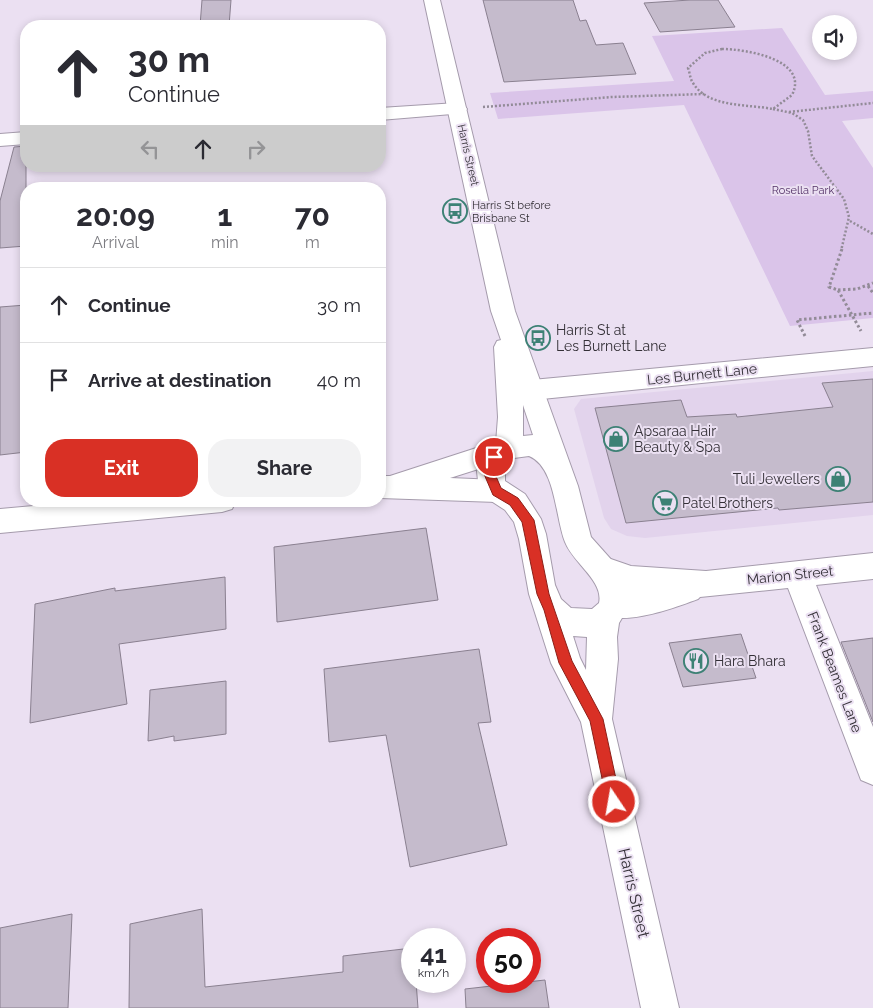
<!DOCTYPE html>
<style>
:root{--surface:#fff;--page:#f2f2f3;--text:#2b2b33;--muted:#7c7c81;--line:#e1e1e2;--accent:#d93025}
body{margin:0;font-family:Raleway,sans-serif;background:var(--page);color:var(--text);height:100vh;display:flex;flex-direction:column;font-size:19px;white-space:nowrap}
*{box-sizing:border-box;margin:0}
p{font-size:16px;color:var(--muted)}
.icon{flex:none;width:28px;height:28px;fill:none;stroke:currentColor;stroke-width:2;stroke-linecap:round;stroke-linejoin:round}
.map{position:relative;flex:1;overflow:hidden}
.sheet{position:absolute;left:20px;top:182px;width:366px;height:325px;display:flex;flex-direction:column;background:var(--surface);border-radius:20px;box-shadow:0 2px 8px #0003}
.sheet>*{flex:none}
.top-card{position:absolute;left:20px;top:20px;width:366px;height:152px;border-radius:20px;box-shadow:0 2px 8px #0003;background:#fff;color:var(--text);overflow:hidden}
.fabs{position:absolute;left:812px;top:15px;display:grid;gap:10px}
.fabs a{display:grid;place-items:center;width:45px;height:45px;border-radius:50%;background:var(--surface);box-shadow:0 2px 8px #0003;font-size:25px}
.speed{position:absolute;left:401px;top:928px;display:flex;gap:10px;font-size:25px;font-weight:700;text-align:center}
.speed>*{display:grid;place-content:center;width:65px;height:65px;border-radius:50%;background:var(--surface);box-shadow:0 2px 8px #0003;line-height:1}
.speed small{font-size:12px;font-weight:400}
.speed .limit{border:8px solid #d22;background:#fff;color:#111}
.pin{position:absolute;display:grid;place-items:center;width:42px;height:42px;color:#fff;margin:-21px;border:2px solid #fff;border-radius:50%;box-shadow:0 1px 5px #0007}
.me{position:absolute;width:55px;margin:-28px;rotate:348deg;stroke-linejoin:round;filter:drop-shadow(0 0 4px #0008)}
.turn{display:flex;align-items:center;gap:18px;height:105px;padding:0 25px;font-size:22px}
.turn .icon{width:65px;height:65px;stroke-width:2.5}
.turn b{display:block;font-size:35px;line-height:42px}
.lanes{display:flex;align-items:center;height:48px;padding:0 25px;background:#0003;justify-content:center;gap:25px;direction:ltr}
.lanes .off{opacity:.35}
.eta{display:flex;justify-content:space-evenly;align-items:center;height:85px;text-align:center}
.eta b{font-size:30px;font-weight:700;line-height:35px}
.action{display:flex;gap:10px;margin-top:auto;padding:10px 25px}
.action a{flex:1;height:58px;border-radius:20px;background:var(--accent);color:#fff;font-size:20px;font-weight:700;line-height:58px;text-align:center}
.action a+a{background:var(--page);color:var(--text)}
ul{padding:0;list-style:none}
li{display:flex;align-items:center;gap:15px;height:75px;padding:0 25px;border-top:1px solid var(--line)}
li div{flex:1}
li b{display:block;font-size:19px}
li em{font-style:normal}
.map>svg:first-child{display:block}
.built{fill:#e2d3ec}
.green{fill:#dac4e9}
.building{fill:#c5bbcc;stroke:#8a8090}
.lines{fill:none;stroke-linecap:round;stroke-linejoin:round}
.minor-casing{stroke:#a59bac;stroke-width:2}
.major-casing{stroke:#a59bac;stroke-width:2}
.path-far1{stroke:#928b97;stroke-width:2.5;stroke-dasharray:2 2;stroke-linecap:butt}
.path{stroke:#928b97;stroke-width:3;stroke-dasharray:2.5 2.5;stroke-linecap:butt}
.minor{fill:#fff;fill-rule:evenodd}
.major{fill:#fff;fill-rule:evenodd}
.route{fill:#d93025;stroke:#8d1f18}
.labels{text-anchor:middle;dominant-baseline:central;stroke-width:4;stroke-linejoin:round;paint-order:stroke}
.far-street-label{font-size:11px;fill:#343037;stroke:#ebe0f2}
.far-park-label{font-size:11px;fill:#523066;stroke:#ebe0f2}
.far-poi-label{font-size:11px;fill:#343037;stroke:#ebe0f2;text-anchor:start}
.poi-label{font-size:14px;fill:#343037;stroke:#ebe0f2;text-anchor:start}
.street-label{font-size:14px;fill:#343037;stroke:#ebe0f2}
.near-street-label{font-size:16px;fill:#343037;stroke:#ebe0f2}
</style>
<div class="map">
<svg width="873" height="1008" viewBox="0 0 873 1008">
<rect width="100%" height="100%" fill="#ebe0f2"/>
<path class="built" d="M873 371V515L645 538 627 536 611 529 604 518 574 409 581 399Z"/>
<path class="green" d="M782 28 825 95 873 91V118L842 121 873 168V318L790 326 684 105 498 119 490 93 674 81 652 36Z"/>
<path class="building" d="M202 0H231L229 26H200Z
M483 0H573L580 21 586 20 596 45 623 43 636 74 504 82Z
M690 0H718L735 27 660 32 644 3Z
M26 146V246L0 248V201L14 147Z
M26 305V452L0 455V307Z
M873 379V502L779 510 778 508 626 523 595 408 681 400 687 417 736 414 737 417 833 407 822 383Z
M426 528 438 600 277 622 274 547Z
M225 577 226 629 119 644 127 704 30 723 35 604 115 588V591Z
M741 634 756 678 683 687 669 643Z
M873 638V722L841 642Z
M479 649 491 722 478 723 507 845 410 867 386 735 329 742 324 669Z
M226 681V734L174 741V736L148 741 150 690Z
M202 909 205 987 343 972V956L412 948V981H416L418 1008H129L130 924Z
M72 914 68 1008H0V928Z
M545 980 549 1008H466L465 989Z"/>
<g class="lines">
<defs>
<path id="minor" d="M457 103 464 105 467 109 464 113 380 120V108Z
M26 132V144L0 146V134Z
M873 348V366L532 400 523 397 519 390 523 383 532 380Z
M501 440 510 443 514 451 510 459 450 478 497 480 507 483 511 491 507 499 497 502 380 498V476H390Z
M89 501H236L232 509 222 512 0 533V509Z
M873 553V579L816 585 873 727V785L861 780 788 588 700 597 698 599C674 608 628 625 604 615L599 606 604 597 627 591 595 579 591 570 595 561 605 557 631 566 706 571Z"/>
<path id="major" d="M424 0H440L515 311 578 486 591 537 616 565 629 589 630 598 628 608 619 623 617 637 618 659 612 719 679 1008H641L581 722 551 663 529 594 519 539 514 522 505 510 485 497 478 481 477 471 481 457 485 449 496 443 498 417 494 347 497 341 501 340 491 311ZM523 405 533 435 523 436ZM529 456C556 467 555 517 565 542 573 563 604 581 599 603L592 609 571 608 561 599 555 585 546 534 541 519 525 494 505 481V464L514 458ZM573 636 587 637 586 670 580 658Z"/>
</defs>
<use href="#minor" class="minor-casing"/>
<use href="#major" class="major-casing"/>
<path class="path-far1" d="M722 49C744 49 810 59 792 95L773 109C748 104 708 108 693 83 690 79 690 73 688 68L705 53Z
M483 107 612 97 704 94
M773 109 792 113 803 120 808 131 812 156 844 199 849 217 841 251
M789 112 873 103
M850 221 873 234"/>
<path class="path" d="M842 249 829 287 838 290 861 331
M868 286 873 293
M838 290 857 289 873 283
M805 336 797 320 873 313"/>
<use href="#minor" class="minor"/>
<use href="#major" class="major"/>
</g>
<path class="route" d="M494 453 499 457 495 474 501 488 518 498 534 520 549 594 572 661 603 719 621 802 619 807 614 809 609 807 607 802 590 721 559 663 544 610 537 594 522 522 510 505 493 495 484 474 488 457Z"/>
<defs>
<symbol id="bus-ring" viewBox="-11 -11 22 22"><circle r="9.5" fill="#ebe0f2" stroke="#3d8175" stroke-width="1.5"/><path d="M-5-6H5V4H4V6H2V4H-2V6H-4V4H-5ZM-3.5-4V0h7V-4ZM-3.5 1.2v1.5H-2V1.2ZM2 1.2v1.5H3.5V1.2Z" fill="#3d8175"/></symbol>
<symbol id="shop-ring" viewBox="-11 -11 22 22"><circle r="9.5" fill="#ebe0f2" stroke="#3d8175" stroke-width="1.5"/><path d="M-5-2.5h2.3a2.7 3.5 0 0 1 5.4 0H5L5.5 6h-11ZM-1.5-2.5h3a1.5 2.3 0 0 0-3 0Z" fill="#3d8175"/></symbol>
<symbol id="supermarket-ring" viewBox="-11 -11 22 22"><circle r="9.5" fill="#ebe0f2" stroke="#3d8175" stroke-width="1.5"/><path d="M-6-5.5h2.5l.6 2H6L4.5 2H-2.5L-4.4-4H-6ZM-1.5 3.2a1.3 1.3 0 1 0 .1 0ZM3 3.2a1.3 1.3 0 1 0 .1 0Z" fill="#3d8175"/></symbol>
<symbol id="restaurant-ring" viewBox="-11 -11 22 22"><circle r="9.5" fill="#ebe0f2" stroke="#3d8175" stroke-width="1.5"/><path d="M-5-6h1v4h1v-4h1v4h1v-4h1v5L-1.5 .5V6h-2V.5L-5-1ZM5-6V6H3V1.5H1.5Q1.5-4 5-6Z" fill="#3d8175"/></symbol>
</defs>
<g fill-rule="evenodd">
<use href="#bus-ring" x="441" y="197" width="28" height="28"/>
<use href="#bus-ring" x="524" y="324" width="28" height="28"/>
<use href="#shop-ring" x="602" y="425" width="28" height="28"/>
<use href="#shop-ring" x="824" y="465" width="28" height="28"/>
<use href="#supermarket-ring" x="651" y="489" width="28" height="28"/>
<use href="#restaurant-ring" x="682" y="647" width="28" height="28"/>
</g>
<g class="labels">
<g class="far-street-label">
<text transform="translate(468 155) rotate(77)">Harris Street</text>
</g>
<g class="far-park-label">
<text x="803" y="190">Rosella Park</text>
</g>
<g class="far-poi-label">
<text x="472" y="205">Harris St before<tspan x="472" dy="13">Brisbane St</tspan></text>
</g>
<g class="poi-label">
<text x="556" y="330">Harris St at<tspan x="556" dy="16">Les Burnett Lane</tspan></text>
<text x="634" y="431">Apsaraa Hair<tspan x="634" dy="16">Beauty &amp; Spa</tspan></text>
<text x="820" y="479" text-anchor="end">Tuli Jewellers</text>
<text x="682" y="503">Patel Brothers</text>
<text x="714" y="661">Hara Bhara</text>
</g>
<g class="street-label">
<text transform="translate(702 374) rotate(-6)">Les Burnett Lane</text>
<text transform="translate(790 575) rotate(-6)">Marion Street</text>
<text transform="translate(835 672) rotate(69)">Frank Beames Lane</text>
</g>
<g class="near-street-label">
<text transform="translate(634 893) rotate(77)">Harris Street</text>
</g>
</g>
</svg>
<div class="fabs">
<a><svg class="icon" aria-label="sound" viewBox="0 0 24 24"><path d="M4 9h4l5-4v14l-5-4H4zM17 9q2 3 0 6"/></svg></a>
</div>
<div class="speed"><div>41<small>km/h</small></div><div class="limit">50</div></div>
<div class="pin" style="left:494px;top:457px;background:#d93025"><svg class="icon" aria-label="arrive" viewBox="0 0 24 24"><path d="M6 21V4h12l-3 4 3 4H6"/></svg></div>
<svg class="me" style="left:614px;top:802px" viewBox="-20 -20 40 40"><circle r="17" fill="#d93025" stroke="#fff" stroke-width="3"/><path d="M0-11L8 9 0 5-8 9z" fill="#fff"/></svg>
<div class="top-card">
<div class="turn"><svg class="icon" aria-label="ahead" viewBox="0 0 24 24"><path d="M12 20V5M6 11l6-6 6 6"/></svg><div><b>30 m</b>Continue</div></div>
<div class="lanes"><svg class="icon off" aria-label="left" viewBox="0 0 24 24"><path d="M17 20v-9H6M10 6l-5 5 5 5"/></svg><svg class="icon" aria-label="ahead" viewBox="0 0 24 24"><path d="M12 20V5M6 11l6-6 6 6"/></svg><svg class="icon off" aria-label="right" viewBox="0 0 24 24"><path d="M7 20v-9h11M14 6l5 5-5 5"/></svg></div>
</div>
<section class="sheet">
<div class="eta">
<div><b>20:09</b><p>Arrival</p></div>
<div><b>1</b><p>min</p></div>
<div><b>70</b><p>m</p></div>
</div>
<ul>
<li><svg class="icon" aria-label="ahead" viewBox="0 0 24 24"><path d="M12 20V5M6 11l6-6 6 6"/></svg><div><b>Continue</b></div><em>30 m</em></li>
<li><svg class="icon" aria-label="arrive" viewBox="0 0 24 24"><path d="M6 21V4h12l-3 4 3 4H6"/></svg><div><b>Arrive at destination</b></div><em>40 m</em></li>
</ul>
<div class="action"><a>Exit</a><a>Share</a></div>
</section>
</div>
